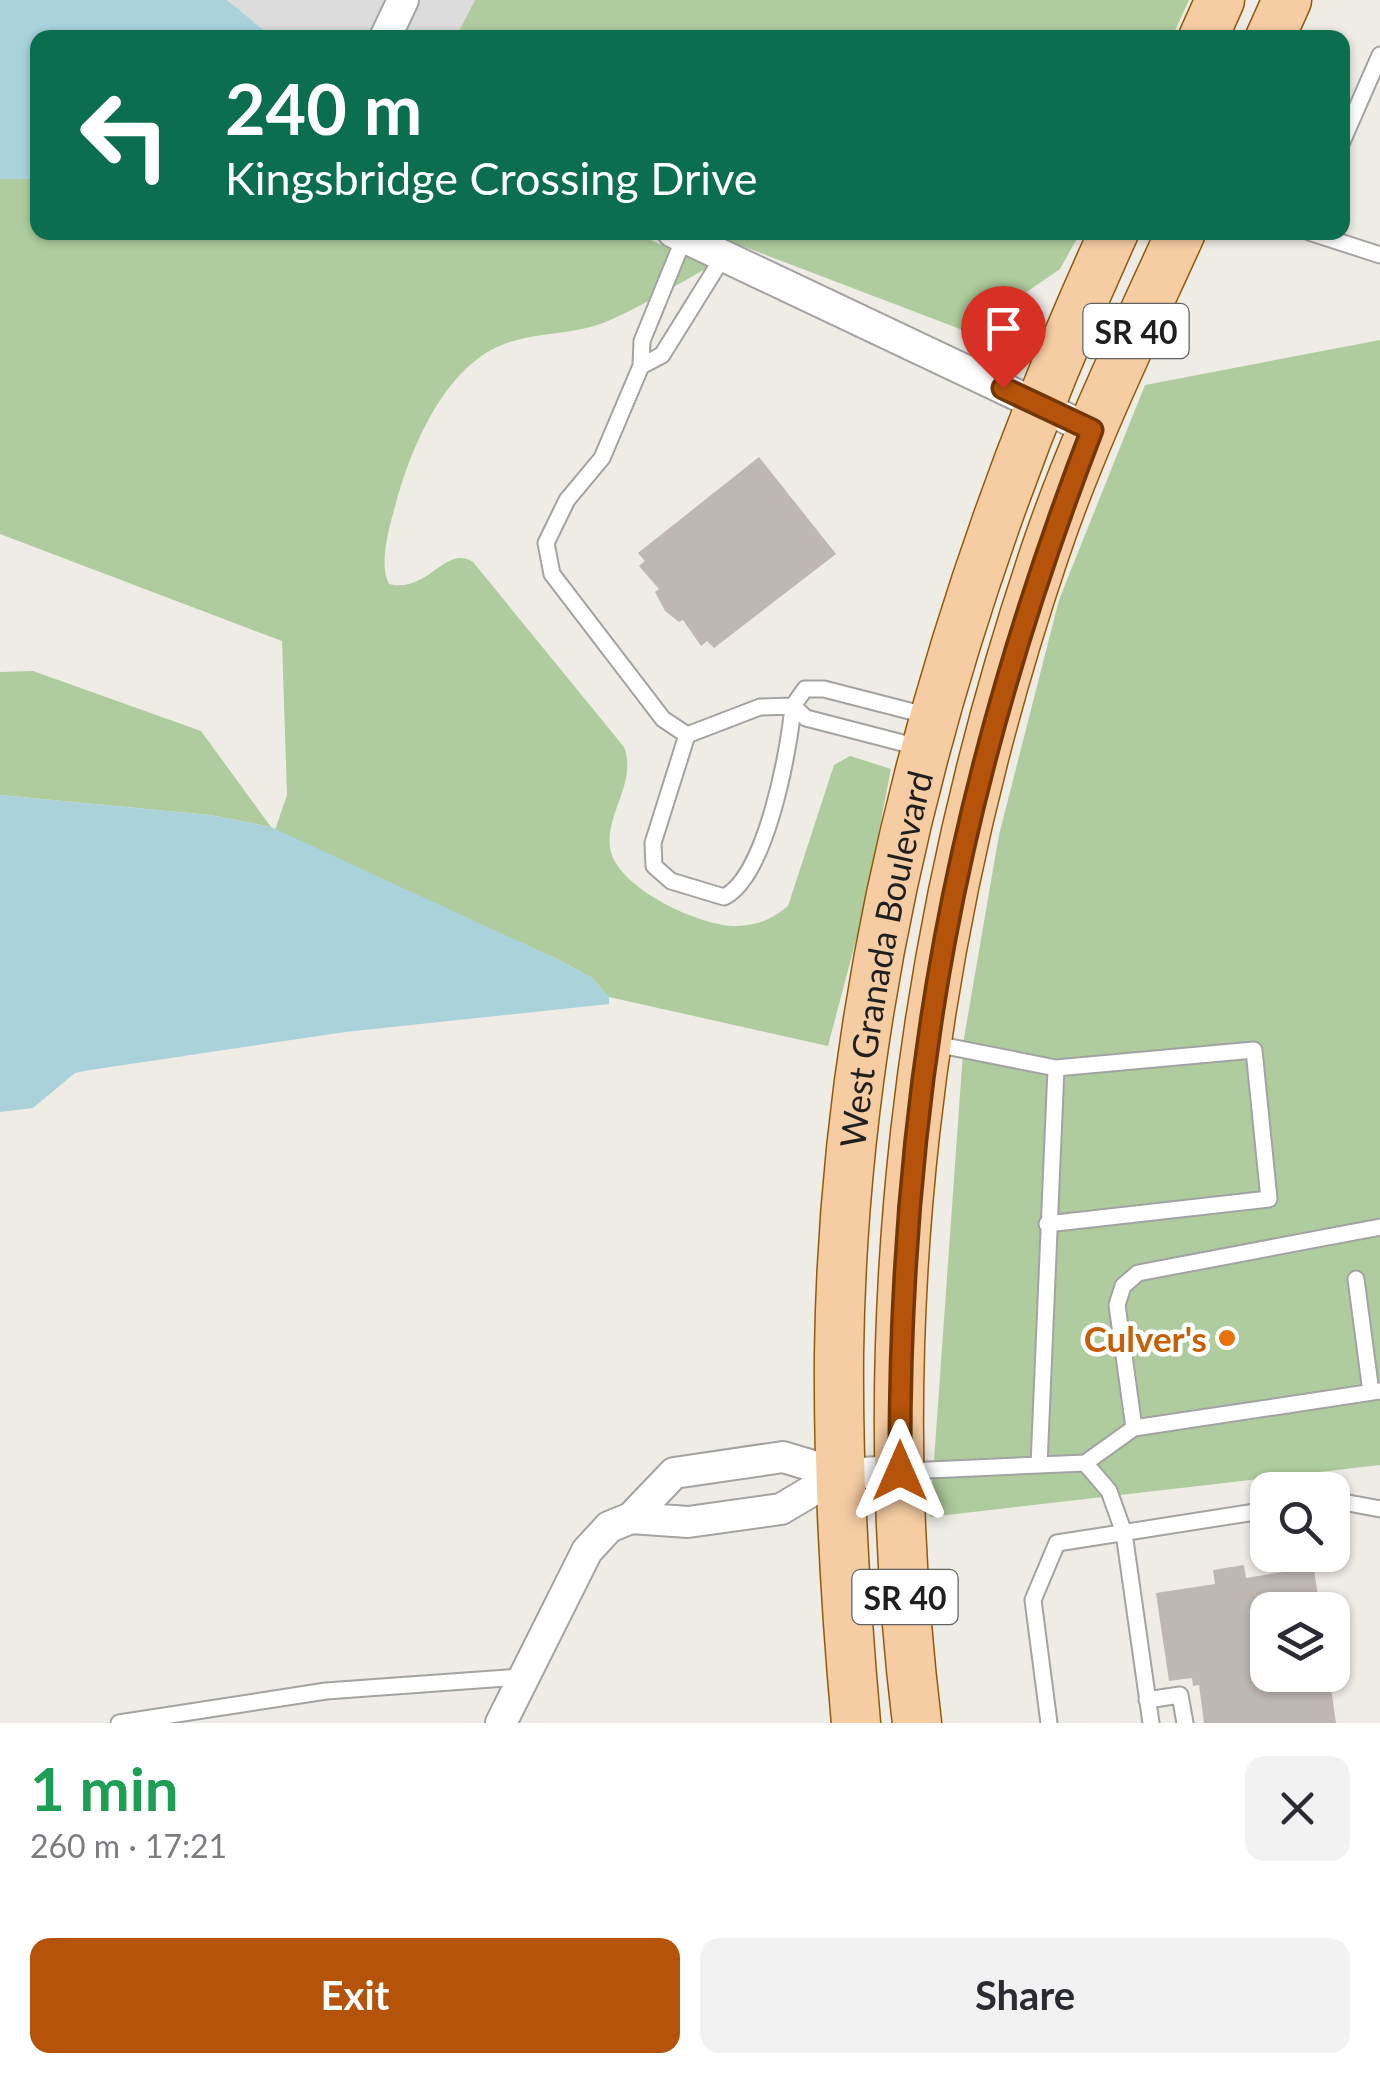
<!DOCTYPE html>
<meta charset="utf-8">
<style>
:root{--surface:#fff;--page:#f2f2f3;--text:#2b2b33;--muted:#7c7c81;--accent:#b45309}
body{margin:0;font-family:Lato,sans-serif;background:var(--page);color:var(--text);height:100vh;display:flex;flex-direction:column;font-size:38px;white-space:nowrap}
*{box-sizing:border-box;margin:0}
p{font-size:32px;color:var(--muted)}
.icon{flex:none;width:55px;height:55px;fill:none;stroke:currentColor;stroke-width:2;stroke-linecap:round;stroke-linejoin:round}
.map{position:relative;height:1723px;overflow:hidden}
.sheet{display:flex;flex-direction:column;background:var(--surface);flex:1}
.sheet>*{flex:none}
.hud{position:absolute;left:30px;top:30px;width:1320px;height:210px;border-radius:20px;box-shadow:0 2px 8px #0004;background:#0b6e4f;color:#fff;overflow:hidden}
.tools{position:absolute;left:1250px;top:1472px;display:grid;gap:20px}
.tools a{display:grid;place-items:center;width:100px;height:100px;border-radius:20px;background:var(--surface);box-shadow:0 2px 8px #0004;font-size:50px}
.pin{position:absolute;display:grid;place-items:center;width:85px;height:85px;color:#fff;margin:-102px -42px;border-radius:50% 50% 50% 0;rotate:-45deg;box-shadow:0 0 10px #0007}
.pin .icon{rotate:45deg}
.me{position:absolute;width:110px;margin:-55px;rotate:0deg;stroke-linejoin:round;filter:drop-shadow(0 0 8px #0008)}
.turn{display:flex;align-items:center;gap:35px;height:210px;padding:0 30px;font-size:45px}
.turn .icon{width:130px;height:130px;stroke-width:2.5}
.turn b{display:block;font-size:70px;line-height:85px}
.round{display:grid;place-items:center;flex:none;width:105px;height:105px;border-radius:20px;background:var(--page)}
.overview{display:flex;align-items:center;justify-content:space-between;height:170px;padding:0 30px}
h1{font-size:60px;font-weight:700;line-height:75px;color:#1e9e55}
.button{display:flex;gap:20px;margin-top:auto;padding:20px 30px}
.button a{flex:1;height:115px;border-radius:20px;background:var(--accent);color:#fff;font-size:40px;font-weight:700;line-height:115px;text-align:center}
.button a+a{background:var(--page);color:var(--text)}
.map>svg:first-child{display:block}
.residential{fill:#dddcdc}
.forest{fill:#aecc9d}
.water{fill:#a9d2da}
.building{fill:#bfb7b2}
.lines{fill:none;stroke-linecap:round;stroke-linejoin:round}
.service-casing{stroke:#a3a3a3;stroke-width:19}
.minor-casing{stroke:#a3a3a3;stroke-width:34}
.primary-casing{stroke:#905a09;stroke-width:51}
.service{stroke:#fff;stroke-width:15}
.minor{stroke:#fff;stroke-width:30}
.primary{stroke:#f6cda3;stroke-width:48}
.route-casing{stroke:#753606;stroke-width:25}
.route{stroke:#b45309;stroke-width:18}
.food-dot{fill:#e8710a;stroke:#fff;stroke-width:4}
.labels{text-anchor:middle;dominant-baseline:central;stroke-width:9;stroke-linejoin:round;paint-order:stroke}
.shield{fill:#fff;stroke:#626262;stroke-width:2.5}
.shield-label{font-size:32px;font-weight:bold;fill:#1f1f1f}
.street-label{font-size:35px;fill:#1f1f1f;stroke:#fff}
.food-label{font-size:35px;font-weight:bold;fill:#c56008;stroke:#fff;text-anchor:end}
</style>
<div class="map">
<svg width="1380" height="1723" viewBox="0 0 1380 1723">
<rect width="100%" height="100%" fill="#efebe5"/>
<path class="residential" d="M227 0H475L456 38 272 37Z"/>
<path class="forest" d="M475 0H1189L1172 37H456Z
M0 179H37L38 232 636 233 709 267C676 285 643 306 608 321 574 336 531 331 497 347 443 372 411 448 396 503 390 524 378 564 389 584 428 594 445 544 473 562L624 747C638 784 602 817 611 852 621 890 703 928 739 926 760 925 773 918 788 906L834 765 850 756 891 769 862 917 828 1046 609 997 592 978 561 961 275 830 287 795 282 641 0 534Z
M708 233H1080L1060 269 968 332Z
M1380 340V1465L930 1517 964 1038 999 835 1059 600 1145 385Z
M33 671 201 731 271 827 210 815 0 795V672Z"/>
<path class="water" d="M0 0H227L272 37 38 38 37 179H0Z
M0 795 210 815 271 827 561 961 592 978 609 997V1004L345 1032 90 1070 75 1073 33 1108 0 1112Z"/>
<path class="building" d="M759 457 836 554 714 648 707 641 701 646 683 620 679 622 665 611 655 592 659 589 639 566 645 561 638 553Z
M1312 1556 1320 1610H1268V1675H1329L1336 1723H1204L1199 1685 1193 1686 1192 1678 1169 1681 1156 1593 1215 1584 1213 1570 1244 1565 1246 1578 1295 1570 1293 1559Z"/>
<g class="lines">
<defs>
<path id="service" d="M1342 142 1380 55
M1309 232 1380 255
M684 238 642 341 641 366 662 355 723 257
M641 366 602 458 567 500 546 543 552 574 663 719 687 735
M793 706C789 751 766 877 724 897L671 881 654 866 653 843 687 735 760 707Z
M922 748 806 718 793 706 805 689H824L929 716
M935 1044 1056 1068 1254 1050 1269 1199 1047 1224
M1356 1279 1371 1392
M1134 1428 1117 1305 1123 1286 1138 1273 1380 1227
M1085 1463 1134 1428 1380 1391
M1039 1465 1056 1068
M907 1471 1085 1463 1109 1491 1124 1533 1151 1723
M1332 1500 1380 1509
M1147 1700 1180 1695 1185 1723
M119 1723 326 1691 521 1677
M1049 1723 1033 1600 1057 1543 1268 1510"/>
<path id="minor" d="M385 38 403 0
M673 232 1091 430
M631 1518 688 1522 781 1509 840 1474
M501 1723 587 1551 609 1527 631 1518 674 1473 783 1457 840 1474 900 1471"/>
<g id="primary">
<path d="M1203 38 1220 0"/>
<path d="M1270 38 1287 0"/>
<path id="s1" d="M856 1723C845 1600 838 1478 839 1354 844 965 953 584 1114 232"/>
<path d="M917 1723C869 1329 918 927 1045 552 1082 442 1133 338 1181 232"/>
</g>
</defs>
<use href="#service" class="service-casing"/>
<use href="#minor" class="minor-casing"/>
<use href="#primary" class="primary-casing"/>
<use href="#service" class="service"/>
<use href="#minor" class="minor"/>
<use href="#primary" class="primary"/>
</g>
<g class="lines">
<defs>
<path id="route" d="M900 1471C898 1095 957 780 1092 430L1003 388"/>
</defs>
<use href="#route" class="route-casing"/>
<use href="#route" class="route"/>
</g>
<circle class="food-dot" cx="1227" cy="1338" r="10"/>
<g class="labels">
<g class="shield">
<rect x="1083.5" y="304" width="105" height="54" rx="8"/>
<rect x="852.5" y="1570" width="105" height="54" rx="8"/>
</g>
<g class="shield-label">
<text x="1136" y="331">SR 40</text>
<text x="905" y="1597">SR 40</text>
</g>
<g class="street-label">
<text stroke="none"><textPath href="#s1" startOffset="768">West Granada Boulevard</textPath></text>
</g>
<g class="food-label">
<text x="1207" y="1338">Culver's</text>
</g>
</g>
</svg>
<div class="tools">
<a><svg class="icon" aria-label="search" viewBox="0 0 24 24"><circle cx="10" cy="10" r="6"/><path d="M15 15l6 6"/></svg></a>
<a><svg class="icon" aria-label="layers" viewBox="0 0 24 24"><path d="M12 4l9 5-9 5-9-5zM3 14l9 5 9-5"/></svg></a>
</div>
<div class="pin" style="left:1003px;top:388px;background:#d93025"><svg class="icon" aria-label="arrive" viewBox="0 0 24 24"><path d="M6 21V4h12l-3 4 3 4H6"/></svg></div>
<svg class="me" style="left:900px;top:1471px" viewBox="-20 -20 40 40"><path d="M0-17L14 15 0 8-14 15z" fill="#b45309" stroke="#fff" stroke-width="4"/></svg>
<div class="hud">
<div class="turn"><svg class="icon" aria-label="left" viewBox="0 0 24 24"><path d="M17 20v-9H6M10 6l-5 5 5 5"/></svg><div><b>240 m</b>Kingsbridge Crossing Drive</div></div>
</div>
</div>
<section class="sheet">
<div class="overview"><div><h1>1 min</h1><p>260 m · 17:21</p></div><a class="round"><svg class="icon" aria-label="close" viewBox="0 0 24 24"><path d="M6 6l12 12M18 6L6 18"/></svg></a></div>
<div class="button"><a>Exit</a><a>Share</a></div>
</section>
